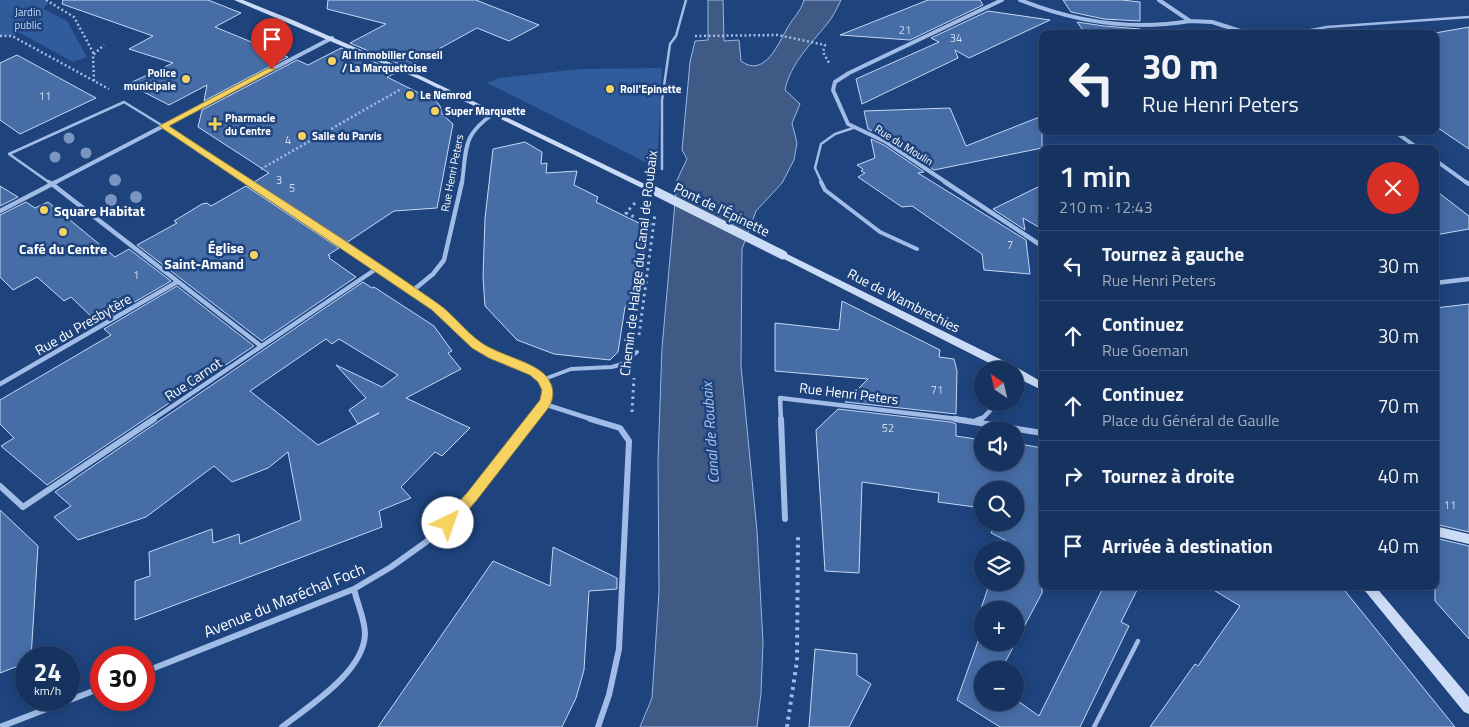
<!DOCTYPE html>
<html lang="fr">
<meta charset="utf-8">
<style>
:root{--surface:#16325e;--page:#233e67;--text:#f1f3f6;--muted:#9eaabc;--line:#354d73}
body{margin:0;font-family:"Titillium Web",sans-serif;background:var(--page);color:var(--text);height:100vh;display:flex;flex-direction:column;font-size:19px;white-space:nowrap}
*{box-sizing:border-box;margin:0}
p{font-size:16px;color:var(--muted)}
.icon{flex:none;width:28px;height:28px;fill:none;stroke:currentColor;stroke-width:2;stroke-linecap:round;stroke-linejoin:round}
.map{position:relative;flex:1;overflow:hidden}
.details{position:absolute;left:1039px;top:145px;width:400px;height:445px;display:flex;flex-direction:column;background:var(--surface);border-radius:10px;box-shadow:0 2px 12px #0003,0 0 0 1px var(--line)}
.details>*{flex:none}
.banner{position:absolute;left:1039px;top:30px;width:400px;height:105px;border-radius:10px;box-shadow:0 2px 12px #0003,0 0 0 1px var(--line);background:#16325e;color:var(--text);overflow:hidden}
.needle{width:32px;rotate:326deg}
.controls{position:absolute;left:974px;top:361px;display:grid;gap:10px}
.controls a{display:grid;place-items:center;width:50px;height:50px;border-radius:50%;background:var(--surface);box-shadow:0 2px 12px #0003,0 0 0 1px var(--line);font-size:25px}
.speed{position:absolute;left:15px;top:646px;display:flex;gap:10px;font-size:25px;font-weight:700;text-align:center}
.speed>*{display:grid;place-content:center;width:65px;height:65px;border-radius:50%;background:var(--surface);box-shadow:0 2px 12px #0003,0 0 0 1px var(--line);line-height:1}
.speed small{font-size:12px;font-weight:400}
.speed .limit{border:8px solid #d22;background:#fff;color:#111}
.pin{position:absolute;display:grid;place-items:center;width:42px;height:42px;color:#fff;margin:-51px -21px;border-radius:50% 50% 50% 0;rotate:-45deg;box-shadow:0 0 5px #0007}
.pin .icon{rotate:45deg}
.me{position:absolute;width:55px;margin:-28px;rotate:42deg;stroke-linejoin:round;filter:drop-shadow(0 0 4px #0008)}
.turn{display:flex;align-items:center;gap:18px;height:105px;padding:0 20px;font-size:22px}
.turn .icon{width:65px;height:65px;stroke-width:2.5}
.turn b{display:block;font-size:35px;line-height:42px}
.round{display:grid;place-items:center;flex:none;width:52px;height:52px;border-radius:26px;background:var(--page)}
.summary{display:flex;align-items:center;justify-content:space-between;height:85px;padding:0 20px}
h1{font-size:30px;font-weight:600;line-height:38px}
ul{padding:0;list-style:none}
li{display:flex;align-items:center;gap:15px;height:70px;padding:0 20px;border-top:1px solid var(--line)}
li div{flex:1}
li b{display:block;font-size:19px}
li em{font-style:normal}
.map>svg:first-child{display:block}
.green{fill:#315c9c}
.water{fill:#3f5a85;stroke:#95b7e9}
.building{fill:#476da7;stroke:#c5d8f6;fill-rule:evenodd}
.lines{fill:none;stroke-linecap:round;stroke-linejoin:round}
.path-far2{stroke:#a1bde7;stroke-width:2.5;stroke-dasharray:2 2.5;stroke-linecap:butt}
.path-far1{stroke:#a1bde7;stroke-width:3;stroke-dasharray:2.5 4;stroke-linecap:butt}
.path{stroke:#a1bde7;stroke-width:4;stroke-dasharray:3 4.5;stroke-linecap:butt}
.lane-far2{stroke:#a1bde7;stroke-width:2.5}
.lane-far1{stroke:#a1bde7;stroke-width:4}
.lane{stroke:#a1bde7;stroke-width:4.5}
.street-far2{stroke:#a1bde7;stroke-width:4}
.street-far1{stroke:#a1bde7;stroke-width:4.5}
.street{stroke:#a1bde7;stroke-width:6}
.secondary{fill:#ccdcf6;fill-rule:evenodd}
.secondary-bridge{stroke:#ccdcf6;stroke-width:9}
.tree{fill:#7a95c0}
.route{fill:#f6d361;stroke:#a0893f}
.poi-dot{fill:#f6d361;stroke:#1e437d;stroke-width:2}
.labels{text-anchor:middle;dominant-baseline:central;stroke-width:5;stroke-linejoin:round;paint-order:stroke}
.far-park-label{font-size:11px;fill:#c5d8f6;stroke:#1e437d}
.number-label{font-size:11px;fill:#d1dae9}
.far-poi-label{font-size:11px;font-weight:bold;fill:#fff;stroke:#1e437d;text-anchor:start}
.far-street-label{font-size:11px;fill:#fff;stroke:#1e437d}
.street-label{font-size:14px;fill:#fff;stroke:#1e437d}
.poi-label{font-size:14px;font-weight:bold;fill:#fff;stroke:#1e437d;text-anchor:start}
.water-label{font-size:15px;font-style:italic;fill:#acc7ef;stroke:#1e437d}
.near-street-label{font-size:16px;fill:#fff;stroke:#1e437d}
</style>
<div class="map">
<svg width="1469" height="727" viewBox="0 0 1469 727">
<rect width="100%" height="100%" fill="#1e437d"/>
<path class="green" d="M0 0H46L48 3 43 9 67 21 87 57 73 62 20 33 12 36H0Z
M662 68 657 168 487 83 500 78 580 69Z"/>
<path class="water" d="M708 0H723L724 41 739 40 741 61C765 79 779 42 788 27 793 18 801 11 804 0H841C837 8 833 17 827 24 811 44 790 64 785 90L800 104 792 123 797 143 794 160 782 183 756 211 742 249 741 366 757 531 763 642 761 693 757 727H640L652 698 659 592 658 460 662 348 677 180 687 159 682 150 690 62 695 41 708 40Z"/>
<path class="building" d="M63 0H208L241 13 215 27 288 57 204 101 207 85 169 105 128 84 173 63 129 49 153 36 62 4Z
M328 0H476L539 25 509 41 477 28 406 67 350 43 386 24 327 9Z
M928 0H980L983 5 910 40 840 35Z
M1063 0H1122L1140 2V21L1104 19 1071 12Z
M988 11 1050 20 969 58 955 50 958 58 862 104 856 79 939 42 931 38Z
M1077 22 1104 26 1140 29V34H1086Z
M1469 27V149L1435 126V33Z
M341 48 398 72 387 77 437 102 440 106 442 114 453 124 437 208 394 211 346 243 254 182 269 173 198 127 202 110 297 60 308 65Z
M17 55 96 98 20 134 0 120V63Z
M950 108 966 146 1042 116V148L934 170 888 139 868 129 864 111Z
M871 139 884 145 924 172 918 173 1026 240 1030 274 984 270 982 254 912 206 902 207 858 177 865 173 861 171 863 169 857 165 875 158Z
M525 142 542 152 541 164 547 163 546 173 577 171 574 185 598 197 596 202 647 227 635 308 625 307 618 352 610 360 554 354 517 340 485 306 483 277 485 218 493 149Z
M1042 185V229L1023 218 1025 230 993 209Z
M0 186 18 197 0 206Z
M246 186 339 248 328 255 330 256 329 258 356 277 262 341 137 245 177 223 174 221 202 204 207 203 211 206Z
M1435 190 1469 216V229L1435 235Z
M26 202 35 208 48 202 115 257 129 249 171 281 98 323 71 297 64 301 37 277 13 290 0 277V215Z
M363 282 372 288 374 287 434 326 452 351 448 353 461 369 406 398 470 428 442 456 435 452 401 487 411 498 379 511 382 527 135 620V581L150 576 149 552 212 529 213 543 239 534 240 544 301 520 288 452 268 468 232 482 214 466 146 517 78 540 54 517 71 506 55 492ZM326 339 332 344 339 339 398 375 382 387 336 365 366 398 349 410 358 424 379 413 318 445 250 391Z
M177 286 254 346 47 485 1 446 14 438 0 424V400L111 335 104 329Z
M842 301 940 350 939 357 954 359 957 371 956 414 845 402 868 379 775 371V323L839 330Z
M1469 304V532L1435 524V308Z
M838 409 951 422 956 424V436L982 440V462H1015V443L1042 448V593L1001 670H982V702H1015V699L1039 716 1104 586H1139L1121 622 1129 626 1080 727H1000L957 700 981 633 974 629 990 582H1015V550H1000L1005 540 991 533 997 522H1015V490H982V508L938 502 939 493 862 482 859 573 825 571 816 430ZM982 610H1015V642H982Z
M0 510 38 546 31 658H26V663L0 673Z
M1435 538 1469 546V639L1435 601Z
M553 547 617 578V589L589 591 584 670 576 698 562 727H378L493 561 550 586Z
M1207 586H1341L1455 727H1150L1195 664 1198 666 1240 606Z
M815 649 857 654V675L871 684 849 727H809Z"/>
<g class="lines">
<path class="path-far2" d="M46 0 74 17 94 54
M0 36H12L109 89
M695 36 778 35 825 45 823 52 829 63
M94 81 93 55 104 45
M261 169 401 89"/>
<path class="path-far1" d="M635 203 626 213 653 226
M639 335 655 214
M632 412 634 378"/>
<path class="path" d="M787 727 797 661 798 535"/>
<path class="lane-far2" d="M1290 34 1327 27 1469 17
M662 169V100L670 44 676 36 686 0
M50 183 9 154 124 102 163 126
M822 183 815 168 821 144 835 134 853 128"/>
<path class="lane-far1" d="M49 182 52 184
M821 182 825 190 880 232 917 249
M542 380 571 369 612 367 622 364 637 352"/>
<path class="lane" d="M1094 727 1138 641"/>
<path class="street-far2" d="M1020 0C1075 22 1132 31 1190 21
M1159 0 1190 21 1212 22 1250 34
M163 126 249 183
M1394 131 1419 149
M1435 160 1467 183
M54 183 332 38
M462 183C467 146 462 136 494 113
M947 183 886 142 848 124 833 90 835 82 849 73 1002 0"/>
<path class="street-far1" d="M247 182 435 307 476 345 493 355 534 372 542 380 548 395 544 404 532 420
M945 182 1042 246
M1466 182 1469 184
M52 184 261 346
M0 211 56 182
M1435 283 1469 279
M411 292 433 274 444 260 462 182
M0 384 177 282
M544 404 594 420
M152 420 376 269
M781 420 780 398 966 420
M978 420 984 417 998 402"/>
<path class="street" d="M590 419 620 428 629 441 619 649 609 695 598 727
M781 419 785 519
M955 419 1042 433
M976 421 981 419
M0 486 23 507 154 419
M144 672 354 589 391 567 426 542 461 509 533 419
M0 727 101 688
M282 727C309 706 364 672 365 634 365 619 357 603 354 589"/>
<path class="secondary" d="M234 0H243L295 21 423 77 653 188 649 191 646 190 419 79Z
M783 252 1016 367 1042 382V390L1015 377V370H1003L780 257 779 255Z
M1435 526 1469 534V544L1435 536Z
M1361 586H1375L1469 697V714L1464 712Z"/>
<path class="secondary-bridge" d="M649 188 783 255"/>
</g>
<g class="tree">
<circle cx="69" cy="138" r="5.5"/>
<circle cx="86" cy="153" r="5.5"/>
<circle cx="55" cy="157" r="5.5"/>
<circle cx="115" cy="180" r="6"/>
<circle cx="136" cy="197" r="6"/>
<circle cx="111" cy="200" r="6"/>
<circle cx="140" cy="212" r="6"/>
</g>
<path class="route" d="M269 68 276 69 169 126C258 185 350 242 437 303 453 314 464 330 479 341 497 355 533 361 546 376 554 386 555 396 549 407L476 501 453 527 448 529 443 527 441 523 443 519 467 493 540 400 542 390 538 382 530 375 489 358 472 348 432 310 159 126Z"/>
<g class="poi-dot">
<circle cx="332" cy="61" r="5"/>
<circle cx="186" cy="79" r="5"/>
<circle cx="610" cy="89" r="5"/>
<circle cx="410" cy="95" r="5"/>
<circle cx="435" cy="111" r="5"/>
<path d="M212.5 116.5h5v5h5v5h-5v5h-5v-5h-5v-5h5z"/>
<circle cx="302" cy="136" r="5"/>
<circle cx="44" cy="210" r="5"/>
<circle cx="63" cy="232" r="5"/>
<circle cx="254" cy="255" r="5"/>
</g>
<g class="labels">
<g class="far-park-label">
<text x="28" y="12">Jardin<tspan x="28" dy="13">public</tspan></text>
</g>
<g class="number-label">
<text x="905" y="30">21</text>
<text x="956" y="38">34</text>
<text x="45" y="96">11</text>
<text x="288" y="140">4</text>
<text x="279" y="180">3</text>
<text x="292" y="188">5</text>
<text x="1010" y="245">7</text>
<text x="136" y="275">1</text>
<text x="937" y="390">71</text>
<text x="888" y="428">52</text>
<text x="1450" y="505">11</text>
</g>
<g class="far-poi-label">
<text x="342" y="55">Al Immobilier Conseil<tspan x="342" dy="13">/ La Marquettoise</tspan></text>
<text x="176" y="73" text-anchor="end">Police<tspan x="176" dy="13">municipale</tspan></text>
<text x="620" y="89">Roll'Epinette</text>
<text x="420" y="95">Le Nemrod</text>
<text x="445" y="111">Super Marquette</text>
<text x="225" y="118">Pharmacie<tspan x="225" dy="13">du Centre</tspan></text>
<text x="312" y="136">Salle du Parvis</text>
</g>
<g class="far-street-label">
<text transform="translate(904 145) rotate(32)">Rue du Moulin</text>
<text transform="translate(452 173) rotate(-79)">Rue Henri Peters</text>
</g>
<g class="street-label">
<text transform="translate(722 209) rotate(26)">Pont de l'Épinette</text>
<text transform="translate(638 263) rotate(-83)">Chemin de Halage du Canal de Roubaix</text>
<text transform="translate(904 300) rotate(27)">Rue de Wambrechies</text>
<text transform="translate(83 324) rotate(-30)">Rue du Presbytère</text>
<text transform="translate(193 379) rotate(-34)">Rue Carnot</text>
<text transform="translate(849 393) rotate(7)">Rue Henri Peters</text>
</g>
<g class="poi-label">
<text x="54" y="210">Square Habitat</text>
<text x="244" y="247" text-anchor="end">Église<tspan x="244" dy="16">Saint-Amand</tspan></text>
<text x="63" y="248" text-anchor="middle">Café du Centre</text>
</g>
<g class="water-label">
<text transform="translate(710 433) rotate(-94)">Canal de Roubaix</text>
</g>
<g class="near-street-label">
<text transform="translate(284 600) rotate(-22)">Avenue du Maréchal Foch</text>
</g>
</g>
</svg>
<div class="controls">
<a><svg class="needle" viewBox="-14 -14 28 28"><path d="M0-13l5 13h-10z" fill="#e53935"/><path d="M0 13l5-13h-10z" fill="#9eaabc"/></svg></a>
<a><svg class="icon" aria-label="sound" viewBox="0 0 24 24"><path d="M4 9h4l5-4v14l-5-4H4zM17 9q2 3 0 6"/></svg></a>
<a><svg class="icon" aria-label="search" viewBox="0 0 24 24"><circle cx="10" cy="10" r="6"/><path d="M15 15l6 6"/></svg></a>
<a><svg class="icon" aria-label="layers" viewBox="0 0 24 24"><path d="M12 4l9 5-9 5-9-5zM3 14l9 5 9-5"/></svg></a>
<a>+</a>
<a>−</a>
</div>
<div class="speed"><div>24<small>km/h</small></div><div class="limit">30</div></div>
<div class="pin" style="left:272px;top:69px;background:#d93025"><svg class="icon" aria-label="arrive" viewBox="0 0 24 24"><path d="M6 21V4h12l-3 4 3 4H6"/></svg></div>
<svg class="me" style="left:448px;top:523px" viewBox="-20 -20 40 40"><circle r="19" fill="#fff"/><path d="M0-13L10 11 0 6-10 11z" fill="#f6d361"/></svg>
<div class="banner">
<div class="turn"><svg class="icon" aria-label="left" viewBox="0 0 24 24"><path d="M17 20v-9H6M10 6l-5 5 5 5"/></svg><div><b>30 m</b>Rue Henri Peters</div></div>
</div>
<section class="details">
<div class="summary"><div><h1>1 min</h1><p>210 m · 12:43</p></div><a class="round" style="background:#d93025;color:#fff"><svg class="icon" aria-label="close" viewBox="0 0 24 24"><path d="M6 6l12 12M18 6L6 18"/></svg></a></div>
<ul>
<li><svg class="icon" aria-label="left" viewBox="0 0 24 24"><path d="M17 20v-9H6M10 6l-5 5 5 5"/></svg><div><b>Tournez à gauche</b><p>Rue Henri Peters</p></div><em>30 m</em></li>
<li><svg class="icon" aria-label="ahead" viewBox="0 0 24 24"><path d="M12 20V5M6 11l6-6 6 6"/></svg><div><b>Continuez</b><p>Rue Goeman</p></div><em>30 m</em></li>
<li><svg class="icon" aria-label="ahead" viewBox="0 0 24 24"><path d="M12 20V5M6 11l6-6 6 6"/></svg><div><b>Continuez</b><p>Place du Général de Gaulle</p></div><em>70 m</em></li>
<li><svg class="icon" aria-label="right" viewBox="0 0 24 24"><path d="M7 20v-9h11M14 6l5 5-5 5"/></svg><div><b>Tournez à droite</b></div><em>40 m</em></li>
<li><svg class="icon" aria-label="arrive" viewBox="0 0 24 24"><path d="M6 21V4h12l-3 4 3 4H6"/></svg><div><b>Arrivée à destination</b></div><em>40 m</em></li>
</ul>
</section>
</div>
